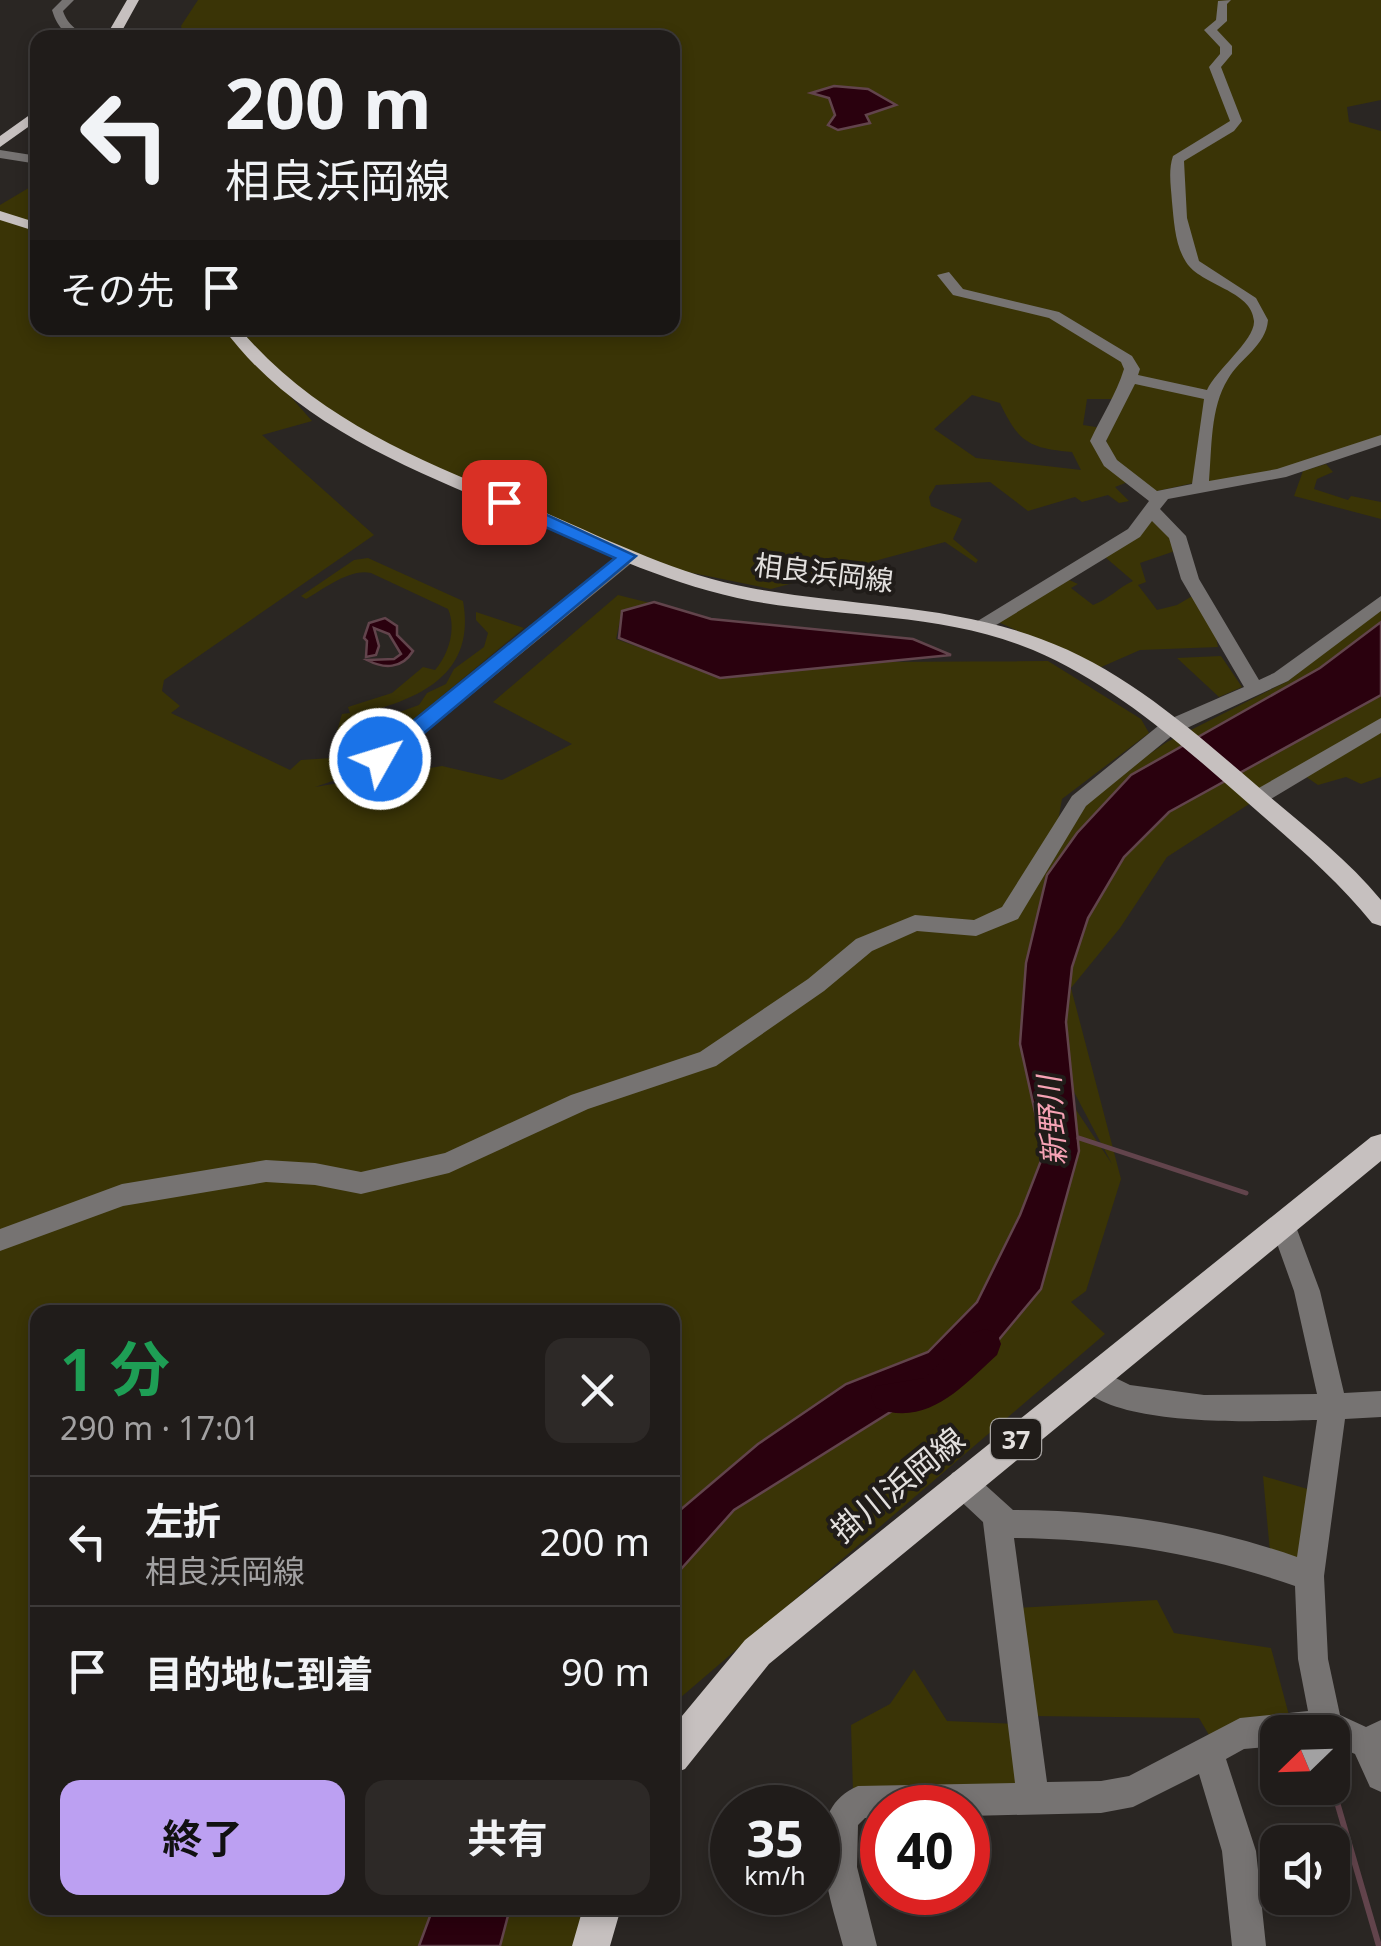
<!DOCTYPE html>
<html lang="ja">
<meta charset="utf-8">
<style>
:root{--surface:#201c1a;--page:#2d2927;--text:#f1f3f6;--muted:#a2a1a2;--line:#3d3a39;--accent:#bca0f2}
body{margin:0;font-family:"Noto Sans","Noto Sans JP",sans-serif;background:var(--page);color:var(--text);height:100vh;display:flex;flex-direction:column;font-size:38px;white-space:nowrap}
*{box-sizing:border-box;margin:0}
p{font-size:32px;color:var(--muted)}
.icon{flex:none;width:55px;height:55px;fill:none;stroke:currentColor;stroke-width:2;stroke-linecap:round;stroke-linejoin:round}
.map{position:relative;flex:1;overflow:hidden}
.panel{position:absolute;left:30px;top:1305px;width:650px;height:610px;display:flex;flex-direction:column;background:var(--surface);border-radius:20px;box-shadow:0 5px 15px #0003,0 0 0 2px var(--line)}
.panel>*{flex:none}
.banner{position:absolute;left:30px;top:30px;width:650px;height:305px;border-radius:20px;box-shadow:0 5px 15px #0003,0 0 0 2px var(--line);background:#201c1a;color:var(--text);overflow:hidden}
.needle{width:65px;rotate:247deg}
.controls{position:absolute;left:1260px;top:1715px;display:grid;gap:20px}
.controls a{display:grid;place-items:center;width:90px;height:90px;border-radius:20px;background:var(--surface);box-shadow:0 5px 15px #0003,0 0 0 2px var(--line);font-size:50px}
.speed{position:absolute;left:710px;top:1785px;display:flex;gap:20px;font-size:50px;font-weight:700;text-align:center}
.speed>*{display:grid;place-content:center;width:130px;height:130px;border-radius:50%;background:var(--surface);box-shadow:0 5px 15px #0003,0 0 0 2px var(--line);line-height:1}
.speed small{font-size:25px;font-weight:400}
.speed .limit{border:15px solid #d22;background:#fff;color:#111}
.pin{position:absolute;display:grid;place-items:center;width:85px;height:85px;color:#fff;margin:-42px;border-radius:20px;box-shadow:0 5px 15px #0006}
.me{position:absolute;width:110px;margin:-55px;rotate:51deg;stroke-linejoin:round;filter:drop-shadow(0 0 8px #0008)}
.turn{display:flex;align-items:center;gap:35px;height:210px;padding:0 30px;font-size:45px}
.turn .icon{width:130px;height:130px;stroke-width:2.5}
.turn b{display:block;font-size:70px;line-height:85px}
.then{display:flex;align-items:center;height:95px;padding:0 30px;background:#0003;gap:20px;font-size:38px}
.round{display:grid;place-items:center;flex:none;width:105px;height:105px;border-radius:20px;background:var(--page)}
.overview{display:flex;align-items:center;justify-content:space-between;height:170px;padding:0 30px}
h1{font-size:60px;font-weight:700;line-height:75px;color:#1e9e55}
.primary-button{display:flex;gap:20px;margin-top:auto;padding:20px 30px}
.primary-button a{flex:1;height:115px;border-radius:20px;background:var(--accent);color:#111;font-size:40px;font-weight:700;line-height:115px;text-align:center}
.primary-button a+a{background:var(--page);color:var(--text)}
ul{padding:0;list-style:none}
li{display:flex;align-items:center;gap:30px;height:130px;padding:0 30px;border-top:2px solid var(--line)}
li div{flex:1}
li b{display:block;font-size:38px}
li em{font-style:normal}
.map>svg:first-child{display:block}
.green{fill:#3a3406;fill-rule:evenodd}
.water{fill:#2a010e;stroke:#62444c;stroke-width:2.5}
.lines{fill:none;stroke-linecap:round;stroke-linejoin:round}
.stream-far1{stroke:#62444c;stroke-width:5}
.stream{stroke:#62444c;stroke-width:6}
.river{fill:#2a010e;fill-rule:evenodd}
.minor{fill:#767372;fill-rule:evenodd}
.major{fill:#c6c0bf;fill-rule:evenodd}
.route{fill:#1a73e8;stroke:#114b97;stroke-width:2.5}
.labels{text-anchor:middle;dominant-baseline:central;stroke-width:8;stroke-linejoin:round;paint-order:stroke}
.shield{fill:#201c19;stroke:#a8a5a3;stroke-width:2.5}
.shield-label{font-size:25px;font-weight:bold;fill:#e3e0de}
.street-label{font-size:28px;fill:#e3e0de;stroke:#201c19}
.water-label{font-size:30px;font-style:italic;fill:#f6a3b5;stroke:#201c19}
.near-street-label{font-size:32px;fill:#e3e0de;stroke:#201c19}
</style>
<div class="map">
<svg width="1381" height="1946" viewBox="0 0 1381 1946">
<rect width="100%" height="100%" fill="#2a2623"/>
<path class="green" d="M198 0H1381V100L1347 107 1349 122 1381 131V441L1242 481 1216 484 1202 481 1153 492 1105 456 1107 437 1122 399H1087L1083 425 1102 428 1095 440C1101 459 1112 471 1128 482L1115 487 1129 501 1119 503 1108 495 1082 502 1075 497 1028 511 990 482 936 485 929 497 931 506 962 519 953 539 978 560 976 563 945 542 771 589 678 570 462 482 336 424 268 371 312 421 262 435 374 535 164 680 162 691 180 706 171 713 290 770 301 760 363 756 356 773 315 787 442 766 502 780 572 744 493 702 618 595 650 603 622 611 616 639 721 677 877 662 1048 661 1141 719 1149 733 1062 799 1053 849 1076 804 1167 742 1288 681 1381 607V719L1167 857 1120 928 1071 988 1121 1179 1086 1291 1071 1302 1105 1334 673 1704 672 1312H38V1908H583L574 1946H0V218L11 221 0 216V205L37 183 38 328H228L246 347 231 328H672V38H185L181 26ZM972 395 1000 403C1019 443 1029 448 1072 452L1081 470 976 458 934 429ZM1037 1036 1045 1037 1112 1164 1037 1051Z
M1326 464 1333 472 1317 479 1314 489 1348 500 1351 496 1381 502V519L1294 496 1303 471Z
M1149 516 1176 539 1175 551 1140 563 1146 582 1138 585 1157 610 1177 605 1194 595 1210 609 1218 647 1140 650 1099 668 996 621 1067 579 1078 584 1071 588 1093 605C1109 599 1118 588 1133 581L1105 557Z
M368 558 463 601C476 674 421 699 359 714L372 722 419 705 427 693 446 684 454 669 484 647 488 633 476 620V612L524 628 383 745 373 741 332 748 342 714 350 713 348 707 392 693 423 667 435 670C448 655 457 629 448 609L371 573C350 568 324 589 306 599L301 596 354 560Z
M1221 656 1242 687 1219 697 1177 658Z
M1381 726V777L1361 784 1346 777 1318 785 1302 774Z
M1263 1476 1311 1490 1303 1565 1270 1552Z
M1157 1600 1174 1633 1271 1648 1290 1719 1209 1735 1199 1718 1030 1716 1015 1608Z
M914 1669 947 1721 1019 1724 1028 1786 853 1791 851 1725 890 1704Z"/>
<path class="water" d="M834 86 868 89 896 105 866 115 870 123 838 130 828 125 835 115 829 98 811 93Z
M654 602 711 619 913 639 951 655 720 678 619 638 622 611Z
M385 618 397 626V635L413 651C402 669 384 669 367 660L394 659 401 654 389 634 374 628 379 646 376 655 366 657 367 641 364 638 369 623Z
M1381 622V695L1169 812 1124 857 1088 918 1072 967 1066 1022 1079 1151 1041 1289 991 1349 734 1510 673 1578V1516L758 1444 846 1384 928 1352 977 1302 1020 1215 1044 1153 1020 1044 1026 963 1047 875 1077 833 1131 775 1320 668Z
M433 1908H510L500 1946H419Z"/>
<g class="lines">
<path class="stream-far1" d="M1079 1138 1246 1193"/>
<path class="stream" d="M1332 1785 1379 1946"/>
<path class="river" d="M985 1329 997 1333 1001 1344 997 1355C963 1386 927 1428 876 1408L871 1397 876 1386 924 1378 973 1333Z"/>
<path class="minor" d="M62 0H74L63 11C68 26 77 29 88 38 68 38 58 30 52 10Z
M1231 0 1227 4V21L1217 30 1232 46V54L1221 67 1242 121 1234 131 1184 161 1187 218 1199 261 1256 298 1268 320C1266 346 1240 358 1228 379 1210 408 1212 448 1209 481L1277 469 1381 435V445L1286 477 1168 499 1160 509 1186 536 1199 579 1259 680 1274 673 1381 596V611L1288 681 1174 734 1086 806 1018 919 976 936 917 931 872 951 824 991 716 1066 588 1109 449 1173 361 1194 315 1185 266 1182 123 1206 0 1251V1229L122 1184 266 1160 315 1163 361 1172 445 1153 571 1095 700 1052 808 979 856 939 915 915 974 920 1002 907 1072 796 1163 722 1244 687 1181 579 1169 538 1152 521 1140 537 988 630H976V622L1128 529 1149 501 1104 466 1090 441C1102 415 1116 395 1124 369L1121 362 1049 318 953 295 937 275 949 272 963 289 1059 312 1132 356 1140 369 1138 375 1207 390C1216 370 1255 340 1254 321 1252 290 1201 286 1186 262 1175 245 1174 222 1172 202 1171 186 1168 171 1173 156L1230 121 1209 67 1220 54V47L1204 30 1216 20 1218 1ZM1135 384 1204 399 1192 484 1157 491 1117 460 1106 441Z
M0 150 38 156V164L0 158Z
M628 552 634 553V561L387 764H373L370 759 373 754Z
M1381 718V733L1264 803H1250L1247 798 1250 793Z
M1283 1213 1292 1216 1320 1291 1344 1393 1381 1391V1417L1345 1419 1324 1576 1328 1659 1340 1715 1366 1727 1381 1720V1792L1370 1787 1355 1754 1332 1744V1732H1278V1746L1244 1749 1226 1759 1256 1851 1266 1946H1232L1222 1851 1199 1774 1133 1807 1101 1813 968 1816V1808H882V1818H865L858 1825 857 1867 877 1946H843C831 1899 797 1811 858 1786L1015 1783 983 1522 952 1493 948 1483 952 1473 962 1469 972 1473 1013 1510C1110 1510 1205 1525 1297 1557L1317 1420C1268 1421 1100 1430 1077 1379L1081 1370 1091 1366 1130 1385 1204 1395 1317 1394 1294 1291 1270 1224 1274 1216ZM1014 1538C1110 1539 1204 1554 1295 1586L1298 1659 1308 1711 1240 1718 1129 1776 1101 1781 1047 1782Z"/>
<path class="major" d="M127 0H139L118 38H105Z
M38 109V120L0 147V136Z
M0 211 38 223V232L0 220Z
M223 328H239C323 427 430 463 546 513 613 542 679 575 751 588 849 606 948 604 1041 639 1129 671 1201 738 1270 797 1309 830 1349 861 1381 900V926L1372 923C1336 878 1291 841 1248 803 1182 745 1115 685 1033 650 945 613 845 618 752 601 674 586 603 553 532 521 418 471 300 431 223 328Z
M1381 1134V1161L769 1664 685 1769 672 1774V1728L745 1640 1371 1137Z
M583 1908H621L610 1946H572Z"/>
</g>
<path class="route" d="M498 498H510L636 556 387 764H372V754L615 558 498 506Z"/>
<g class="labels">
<rect class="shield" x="991" y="1419" width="50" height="40" rx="8"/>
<g class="shield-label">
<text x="1016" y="1439">37</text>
</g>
<g class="street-label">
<text transform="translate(824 572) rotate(7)">相良浜岡線</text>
</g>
<g class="water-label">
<text transform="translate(1051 1121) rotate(-94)">新野川</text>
</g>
<g class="near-street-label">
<text transform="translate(897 1484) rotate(-39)">掛川浜岡線</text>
</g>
</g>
</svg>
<div class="controls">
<a><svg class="needle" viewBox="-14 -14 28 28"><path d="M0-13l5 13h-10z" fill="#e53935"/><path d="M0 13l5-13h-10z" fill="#a2a1a2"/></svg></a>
<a><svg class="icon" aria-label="sound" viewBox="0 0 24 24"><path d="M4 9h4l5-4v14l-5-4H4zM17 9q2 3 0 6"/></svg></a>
</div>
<div class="speed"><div>35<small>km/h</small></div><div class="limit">40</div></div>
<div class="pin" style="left:504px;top:502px;background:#d93025"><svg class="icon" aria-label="arrive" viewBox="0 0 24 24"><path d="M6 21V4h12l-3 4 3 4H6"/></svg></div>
<svg class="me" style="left:380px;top:759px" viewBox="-20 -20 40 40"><circle r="17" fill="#1a73e8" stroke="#fff" stroke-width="3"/><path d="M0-11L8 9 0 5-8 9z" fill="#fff"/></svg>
<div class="banner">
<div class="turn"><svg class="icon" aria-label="left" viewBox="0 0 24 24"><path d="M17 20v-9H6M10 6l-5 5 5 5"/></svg><div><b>200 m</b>相良浜岡線</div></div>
<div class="then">その先<svg class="icon" aria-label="arrive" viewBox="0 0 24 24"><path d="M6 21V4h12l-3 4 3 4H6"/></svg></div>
</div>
<section class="panel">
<div class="overview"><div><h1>1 分</h1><p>290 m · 17:01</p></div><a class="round"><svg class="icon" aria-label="close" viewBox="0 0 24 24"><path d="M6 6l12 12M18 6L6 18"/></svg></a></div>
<ul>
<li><svg class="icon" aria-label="left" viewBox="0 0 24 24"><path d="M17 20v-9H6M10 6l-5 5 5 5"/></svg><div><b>左折</b><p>相良浜岡線</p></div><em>200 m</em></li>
<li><svg class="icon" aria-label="arrive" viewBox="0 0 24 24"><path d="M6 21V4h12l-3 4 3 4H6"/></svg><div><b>目的地に到着</b></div><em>90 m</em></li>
</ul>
<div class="primary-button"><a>終了</a><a>共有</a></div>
</section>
</div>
